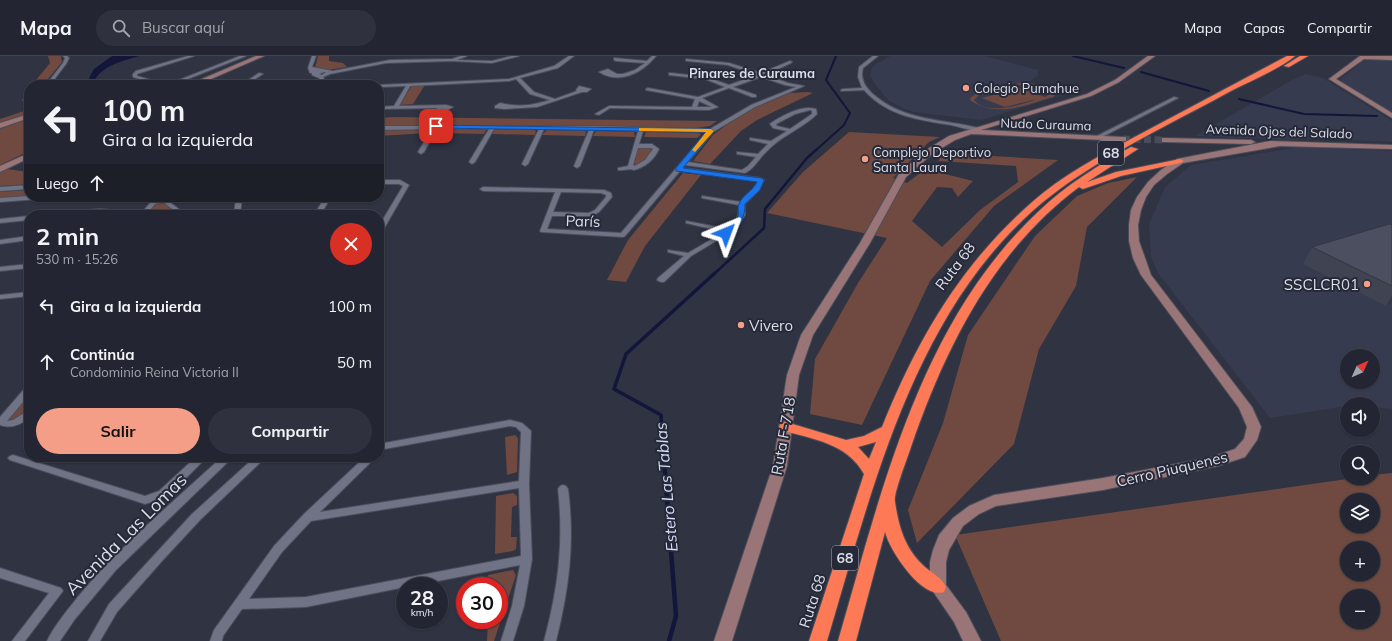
<!DOCTYPE html>
<html lang="es">
<meta charset="utf-8">
<style>
:root{--surface:#232632;--page:#2f323e;--text:#f1f3f6;--muted:#a3a5ac;--line:#40434d;--accent:#f49e87}
body{margin:0;font-family:Mulish,sans-serif;background:var(--page);color:var(--text);height:100vh;display:flex;flex-direction:column;font-size:15px;white-space:nowrap}
*{box-sizing:border-box;margin:0}
p{font-size:13px;color:var(--muted)}
.icon{flex:none;width:22px;height:22px;fill:none;stroke:currentColor;stroke-width:2;stroke-linecap:round;stroke-linejoin:round}
.map{position:relative;flex:1;overflow:hidden}
.panel{position:absolute;left:24px;top:154px;width:360px;height:252px;display:flex;flex-direction:column;background:var(--surface);border-radius:16px;box-shadow:0 1px 3px #0004,0 0 0 1px var(--line)}
.panel>*{flex:none}
.hud{position:absolute;left:24px;top:24px;width:360px;height:122px;border-radius:16px;box-shadow:0 1px 3px #0004,0 0 0 1px var(--line);background:#232632;color:var(--text);overflow:hidden}
.needle{width:26px;rotate:45deg}
.controls{position:absolute;left:1340px;top:293px;display:grid;gap:8px}
.controls a{display:grid;place-items:center;width:40px;height:40px;border-radius:50%;background:var(--surface);box-shadow:0 1px 3px #0004,0 0 0 1px var(--line);font-size:20px}
.speed{position:absolute;left:396px;top:521px;display:flex;gap:8px;font-size:20px;font-weight:700;text-align:center}
.speed>*{display:grid;place-content:center;width:52px;height:52px;border-radius:50%;background:var(--surface);box-shadow:0 1px 3px #0004,0 0 0 1px var(--line);line-height:1}
.speed small{font-size:10px;font-weight:400}
.speed .limit{border:6px solid #d22;background:#fff;color:#111}
.pin{position:absolute;display:grid;place-items:center;width:34px;height:34px;color:#fff;margin:-17px;border-radius:8px;box-shadow:0 2px 6px #0006}
.me{position:absolute;width:44px;margin:-22px;rotate:44deg;stroke-linejoin:round;filter:drop-shadow(0 0 3px #0008)}
.turn{display:flex;align-items:center;gap:14px;height:84px;padding:0 12px;font-size:18px}
.turn .icon{width:52px;height:52px;stroke-width:2.5}
.turn b{display:block;font-size:28px;line-height:34px}
.then{display:flex;align-items:center;height:38px;padding:0 12px;background:#0003;gap:8px;font-size:15px}
.round{display:grid;place-items:center;flex:none;width:42px;height:42px;border-radius:21px;background:var(--page)}
.summary{display:flex;align-items:center;justify-content:space-between;height:68px;padding:0 12px}
h1{font-size:24px;font-weight:700;line-height:30px}
.primary-button{display:flex;gap:8px;margin-top:auto;padding:8px 12px}
.primary-button a{flex:1;height:46px;border-radius:24px;background:var(--accent);color:#111;font-size:16px;font-weight:700;line-height:46px;text-align:center}
.primary-button a+a{background:var(--page);color:var(--text)}
ul{padding:0;list-style:none}
li{display:flex;align-items:center;gap:12px;height:56px;padding:0 12px}
li div{flex:1}
li b{display:block;font-size:15px}
li em{font-style:normal}
header{display:flex;align-items:center;gap:24px;box-sizing:border-box;height:56px;padding:0 20px;background:var(--surface);border-bottom:1px solid var(--line)}
header strong{font-size:19px}
nav{display:flex;gap:22px;margin-inline-start:auto;font-size:14px}
.search{width:280px;height:36px;background:var(--page);display:flex;align-items:center;gap:10px;box-sizing:border-box;padding:0 14px;border-radius:22px;color:var(--muted);font-size:15px}
.map>svg:first-child{display:block}
.built{fill:#363b50;fill-rule:evenodd}
.green{fill:#704a40;fill-rule:evenodd}
.water{fill:#12163a}
.lines{fill:none;stroke-linecap:round;stroke-linejoin:round}
.stream-far3{stroke:#12163a;stroke-width:2}
.stream-far2{stroke:#12163a;stroke-width:2.5}
.stream-far1{stroke:#12163a;stroke-width:3.5}
.stream{stroke:#12163a;stroke-width:4.5}
.secondary-tunnel{stroke:#494d5b;stroke-width:7;stroke-dasharray:7 3.5;stroke-linecap:butt}
.street-casing{stroke:#4b4e5a;stroke-width:2}
.secondary-casing{stroke:#4b4e5a;stroke-width:2}
.highway-casing{stroke:#4b4e5a;stroke-width:2}
.street{fill:#6f7385;fill-rule:evenodd}
.secondary{fill:#9a7577;fill-rule:evenodd}
.highway{fill:#fe7956;fill-rule:evenodd}
.wall{fill:#404452}
.shaded-wall{fill:#343742}
.building{fill:#4b4f5f;stroke:#343742}
.route{fill:#1a73e8;stroke:#114b97}
.slow{fill:#f59e0b}
.poi-dot{fill:#f49e87;stroke:#262938;stroke-width:1.5}
.labels{text-anchor:middle;dominant-baseline:central;stroke-width:4;stroke-linejoin:round;paint-order:stroke}
.far-neighbourhood-label{font-size:13px;font-weight:bold;fill:#dcdee8;stroke:#262938}
.far-poi-label{font-size:13px;fill:#dcdee8;stroke:#262938;text-anchor:start}
.far-street-label{font-size:13px;fill:#dcdee8;stroke:#262938}
.shield{fill:#262938;stroke:#a5a8b3;stroke-width:1}
.shield-label{font-size:14px;font-weight:bold;fill:#dcdee8}
.street-label{font-size:15px;fill:#dcdee8;stroke:#262938}
.poi-label{font-size:15px;fill:#dcdee8;stroke:#262938;text-anchor:end}
.water-label{font-size:16px;font-style:italic;fill:#d7defb;stroke:#262938}
.near-street-label{font-size:18px;fill:#dcdee8;stroke:#262938}
</style>
<header>
<strong>Mapa</strong>
<div class="search"><svg class="icon" aria-label="search" viewBox="0 0 24 24"><circle cx="10" cy="10" r="6"/><path d="M15 15l6 6"/></svg>Buscar aquí</div>
<nav><a>Mapa</a><a>Capas</a><a>Compartir</a></nav>
</header>
<div class="map">
<svg width="1392" height="585" viewBox="0 0 1392 585">
<rect width="100%" height="100%" fill="#2f3342"/>
<path class="built" d="M890 0H985L1038 14V20L1030 25 1031 27 1049 30 1070 37 981 64 914 56 904 53 888 44 875 28 870 19 872 12 876 8Z
M1378 2 1392 4V57L1338 25 1366 3Z
M1306 18 1323 22 1392 65V86L1317 83 1289 84 1195 80 1290 25Z
M1300 91 1392 95V353L1373 351V348H1347V350L1270 362 1158 217 1151 201 1149 168 1165 131 1191 109ZM1347 300H1373V326H1347Z"/>
<path class="green" d="M48 0H61L62 6 43 29H32L50 7Z
M318 0H329V5L343 7 347 11 328 14 315 12Z
M1020 27C1031 27 1050 28 1055 39L1053 41C1025 49 998 62 971 45L970 42 976 38ZM1015 29C1026 28 1045 27 1050 38L1045 41 1021 32 982 42 1005 51 1037 43C1022 49 986 60 974 44L979 39Z
M412 29H425L413 48 400 49Z
M29 32V58L0 68V63L27 54 22 44Z
M808 36 813 37 757 64 741 75 710 108 693 105 713 79 734 63 756 51 790 37Z
M394 61 717 65 710 70 696 72 446 69 379 70V62Z
M29 62V95L0 109V73Z
M428 73 427 77 379 80 382 75 384 74Z
M439 73H485L486 74 484 78 436 77Z
M497 73 534 74 536 75 535 79 492 78 494 74Z
M547 74 585 75 586 76 585 80 542 79Z
M596 75 634 76 635 81 593 80Z
M646 76 699 77 701 79 697 82 644 81Z
M849 76 940 81 929 86 893 122 907 127 925 113 973 125 958 141 952 132 937 131 912 165 942 191 980 154 1018 126 1016 110 938 105 944 97 1058 104 994 150 930 225 862 369 810 358 815 303 858 227 887 182 767 157 803 116Z
M638 92H650L652 96 639 109H634Z
M7 113 29 116V128L0 130V116Z
M683 117 701 119 645 190 626 226 607 224 628 184Z
M1137 121 1087 171 1076 230 1039 293 1014 388 917 487 908 454 943 367 968 279 1035 180 1077 140 1108 127Z
M29 134V140L0 142V136Z
M164 146 175 155 174 159H146L154 147Z
M29 335V356L21 362 7 366 4 363Z
M515 379 518 382 517 416 507 419 505 381Z
M1392 417V585H1001L955 479 1354 422H1373V419ZM1347 444H1373V470H1347ZM1347 492H1373V518H1347ZM1347 540H1373V566H1347Z
M513 437 517 440V449L512 451 511 481H517L516 493 513 495 495 498 496 440Z
M513 514 516 519 494 585H487L488 564H499V530H488V519Z"/>
<path class="water" d="M112 0H139C122 5 101 10 93 27L89 22 94 13Z"/>
<g class="lines">
<path class="stream-far3" d="M1073 0 1124 12
M1141 16 1209 35
M1239 43 1304 58 1377 60
M815 95 844 69 850 57 826 24 836 0"/>
<path class="stream-far2" d="M714 218 764 172 765 153 807 102 816 94"/>
<path class="stream-far1" d="M662 378 661 359 614 333 626 298 715 217"/>
<path class="stream" d="M662 377 676 560 669 585"/>
<path class="secondary-tunnel" d="M1123 83 1165 84"/>
<defs>
<path id="street" d="M63 0H67L69 2 66 8 50 29H46L63 7 65 2Z
M188 0H194L140 17 137 18V20L161 27 174 26 240 0H246L175 28 160 29 133 21V18L136 15Z
M312 0H316L312 11 333 15 390 4 452 3 461 0H467L457 4 492 5 512 0H519L492 7 452 5 386 7 330 18 323 21 326 26 329 29H324L319 22 312 19V17H310L308 12ZM324 16H326L322 19 319 18Z
M569 0H574L558 12 520 22 534 36 555 43 577 35 576 34 579 30 591 33 587 36H582L537 51 504 53 495 52V50L500 47C519 51 531 50 550 44L530 38 516 23 509 25 410 30 399 50 446 49 453 51 445 55 436 54 437 52 379 53V51L394 50 406 30 379 31V29H378L509 23 554 10Z
M652 0H656C642 17 620 29 599 16L608 13 617 18H623L635 14 645 7 616 5 614 4V2L647 5Z
M873 0H878L863 12C860 23 865 31 874 39 904 65 942 63 979 72V74C970 75 960 71 951 69 919 64 887 60 864 34L841 35V34L843 33 862 32 858 21 859 11Z
M686 3 729 7 761 17 790 5 792 6 791 7 765 19 788 27 804 30 755 51 713 76 688 106 742 114 748 110 756 101 737 98V96L758 98 768 88 750 84V82L771 85 787 75 773 72 770 68 771 67C784 59 801 49 816 53L817 58C802 73 782 79 767 95 759 102 755 112 745 117L685 109 683 112 761 122 764 124 759 134 745 148V159L736 173 691 200 664 226H661L657 224 658 222 684 200 668 196V194L688 197 724 176 686 167V165L728 173C737 168 739 158 739 149L702 142V140L741 146 754 132 758 125 680 115 625 180 623 181 541 176 540 175 555 136 483 135 480 133 483 131 604 134 611 137 612 141 599 156 592 160H552L547 173 621 177 707 76 643 75 639 88H652L659 93C654 104 645 111 634 114 629 112 624 115 618 114V112L628 110 638 75 594 74 580 110 577 112 574 110 589 74 544 73 528 108 525 110 522 108 539 73H494L475 106 472 108 469 106 489 73H437L424 96 421 98 418 96 432 73 379 74V70H433L436 68 438 70H592L710 73 751 49 796 31 785 29 761 21 733 31 756 39V41H752L729 32 702 42 718 51 709 54 610 52 599 59 595 58 609 50 692 51 695 43 646 34V33L648 32 698 41 725 31 705 23 669 19V17H671L706 21 729 29 757 19 728 9 687 5H686ZM699 45 712 51H697ZM810 54 812 55V58L790 73 777 70 776 68 795 58ZM638 92H651L653 93 645 104 635 110 633 109ZM561 136 601 137 606 139V141L595 154 589 157 553 156Z
M259 17 263 18 246 29H241Z
M1174 41 1178 42 1098 83 1093 82Z
M379 124H400L409 129 382 176 379 178V170L403 130 399 128H379Z
M29 129V133L0 135V131Z
M29 140V141H42L39 143 0 146V142Z
M236 141H242L240 159H234Z
M325 141H331L322 156V159H316V156Z
M164 142 180 154 181 155 179 159H173L175 155 163 146 155 148 146 159H140L151 146Z
M101 153 110 154 112 157 111 159H104L106 157 45 159 48 157Z
M29 160V164L0 167V163Z
M29 180V184L0 188V184Z
M29 208V212L0 215V211Z
M29 236V240L0 243V239Z
M29 330V339L7 365 13 364 29 354V362C20 369 11 373 0 369V361L26 331Z
M510 364 522 367 531 375 529 428 532 503 524 550 513 585H501L512 550 520 509 412 530H405V531L306 551 242 553 223 580 222 585H210L214 574 274 490 304 458 365 401H376L320 456 519 425 521 376 516 371 510 370 379 394V388ZM519 432 521 500 306 541 249 543 282 496 311 465Z
M13 399 145 440 159 435 196 401H207L167 441 145 448 10 404 8 402 10 400Z
M222 401H233L116 514 75 563 60 585H47C54 570 67 555 77 542 120 490 172 447 222 401Z
M255 401H266L200 464 162 505 117 556 100 585H88L109 548 192 458Z
M563 429 566 430 568 433C575 486 569 533 556 585H544C558 533 564 487 558 433L560 430Z
M0 512 61 532 63 535 25 585H12L49 537 0 522Z"/>
<path id="secondary" d="M256 0H264L197 29H188Z
M1148 0H1155L1119 26 1091 40 981 74 1123 81H1126V85L971 78 955 84 932 98 906 121 870 187 813 279 799 319 787 410 732 585H714L773 410 787 319 801 279 860 187 899 118 926 94 949 80 1087 38 1115 24Z
M1360 0H1392V4L1364 3 1336 23 1392 57V62L1329 23Z
M29 58V62L0 72V67Z
M1162 82 1251 84 1255 86 1251 88 1165 86H1162Z
M1270 85 1392 89V93L1280 90 1183 107 1167 118 1154 129 1146 141 1141 154 1138 169 1139 185 1151 219 1252 351 1261 371 1257 384 1245 401 1218 410 1103 434 996 450 979 458 963 470 949 494 946 506V529L966 556 981 585H963L954 566 930 531V506L933 494 939 479 953 462 969 450 994 439 1103 422 1212 401 1235 393 1244 383 1247 371 1239 352 1141 219 1133 202 1129 185V169L1131 154 1137 141 1148 126 1161 114 1177 103Z
M29 97V102L0 116V110Z"/>
<path id="highway" d="M1287 0H1295C1278 14 1250 25 1229 36 1178 64 1125 89 1077 121 921 223 877 418 827 585H809L864 418C847 387 812 383 781 374L779 371 781 368 786 366 846 384 864 380 882 371C919 279 966 200 1043 137 1074 112 1111 94 1146 75 1193 50 1240 25 1287 0ZM876 386 869 403 858 391Z
M1300 0H1308L1289 11 1284 10Z
M1131 91 1138 93 1087 126 1116 116 1180 103 1184 105 1180 107 1121 120 1083 133 1079 131C993 195 945 292 911 391 908 401 893 438 895 446 899 472 905 493 925 511 932 517 942 522 946 531L944 536C922 544 890 495 885 476L856 585H838C882 434 920 266 1039 155 1066 129 1099 109 1131 91Z"/>
</defs>
<use href="#street" class="street-casing"/>
<use href="#secondary" class="secondary-casing"/>
<use href="#highway" class="highway-casing"/>
<use href="#street" class="street"/>
<use href="#secondary" class="secondary"/>
<use href="#highway" class="highway"/>
</g>
<path class="wall" d="M1392 169V247L1386 250 1303 208 1312 191Z"/>
<path class="shaded-wall" d="M1392 240V247L1386 250Z"/>
<path class="building" d="M1389 168 1392 169V230L1312 191Z"/>
<path class="route" d="M434 69 711 73 714 75 713 76 683 112 761 122 764 124 760 134 745 148C745 161 740 175 726 179L723 177C727 172 735 168 738 160 739 156 737 151 739 148 743 138 753 135 757 126L676 115V112L706 76 436 72Z"/>
<path class="slow" d="M639 72 711 73 714 75 695 96 692 94 706 76 641 75H639Z"/>
<g class="poi-dot">
<circle cx="966" cy="32" r="4"/>
<circle cx="865" cy="103" r="4"/>
<circle cx="1367" cy="228" r="4"/>
<circle cx="741" cy="269" r="4"/>
</g>
<g class="labels">
<g class="far-neighbourhood-label">
<text x="752" y="17">Pinares de Curauma</text>
</g>
<g class="far-poi-label">
<text x="974" y="32">Colegio Pumahue</text>
<text x="873" y="96">Complejo Deportivo<tspan x="873" dy="15">Santa Laura</tspan></text>
</g>
<g class="far-street-label">
<text transform="translate(1046 68) rotate(2)">Nudo Curauma</text>
<text transform="translate(1279 75) rotate(2)">Avenida Ojos del Salado</text>
</g>
<g class="shield">
<rect x="1098" y="85" width="26" height="24" rx="3"/>
<rect x="832" y="490" width="26" height="24" rx="3"/>
</g>
<g class="shield-label">
<text x="1111" y="97">68</text>
<text x="845" y="502">68</text>
</g>
<g class="street-label">
<text transform="translate(583 165) rotate(2)">París</text>
<text transform="translate(955 210) rotate(-53)">Ruta 68</text>
<text transform="translate(783 380) rotate(-80)">Ruta F-718</text>
<text transform="translate(1172 413) rotate(-13)">Cerro Piuquenes</text>
<text transform="translate(812 545) rotate(-72)">Ruta 68</text>
</g>
<g class="poi-label">
<text x="1359" y="228">SSCLCR01</text>
<text x="749" y="269" text-anchor="start">Vivero</text>
</g>
<g class="water-label">
<text transform="translate(666 431) rotate(-95)">Estero Las Tablas</text>
</g>
<g class="near-street-label">
<text transform="translate(126 478) rotate(-45)">Avenida Las Lomas</text>
</g>
</g>
</svg>
<div class="controls">
<a><svg class="needle" viewBox="-14 -14 28 28"><path d="M0-13l5 13h-10z" fill="#e53935"/><path d="M0 13l5-13h-10z" fill="#a3a5ac"/></svg></a>
<a><svg class="icon" aria-label="sound" viewBox="0 0 24 24"><path d="M4 9h4l5-4v14l-5-4H4zM17 9q2 3 0 6"/></svg></a>
<a><svg class="icon" aria-label="search" viewBox="0 0 24 24"><circle cx="10" cy="10" r="6"/><path d="M15 15l6 6"/></svg></a>
<a><svg class="icon" aria-label="layers" viewBox="0 0 24 24"><path d="M12 4l9 5-9 5-9-5zM3 14l9 5 9-5"/></svg></a>
<a>+</a>
<a>−</a>
</div>
<div class="speed"><div>28<small>km/h</small></div><div class="limit">30</div></div>
<div class="pin" style="left:436px;top:70px;background:#d93025"><svg class="icon" aria-label="arrive" viewBox="0 0 24 24"><path d="M6 21V4h12l-3 4 3 4H6"/></svg></div>
<svg class="me" style="left:726px;top:177px" viewBox="-20 -20 40 40"><path d="M0-17L14 15 0 8-14 15z" fill="#1a73e8" stroke="#fff" stroke-width="4"/></svg>
<div class="hud">
<div class="turn"><svg class="icon" aria-label="left" viewBox="0 0 24 24"><path d="M17 20v-9H6M10 6l-5 5 5 5"/></svg><div><b>100 m</b>Gira a la izquierda</div></div>
<div class="then">Luego<svg class="icon" aria-label="ahead" viewBox="0 0 24 24"><path d="M12 20V5M6 11l6-6 6 6"/></svg></div>
</div>
<section class="panel">
<div class="summary"><div><h1>2 min</h1><p>530 m · 15:26</p></div><a class="round" style="background:#d93025;color:#fff"><svg class="icon" aria-label="close" viewBox="0 0 24 24"><path d="M6 6l12 12M18 6L6 18"/></svg></a></div>
<ul>
<li><svg class="icon" aria-label="left" viewBox="0 0 24 24"><path d="M17 20v-9H6M10 6l-5 5 5 5"/></svg><div><b>Gira a la izquierda</b></div><em>100 m</em></li>
<li><svg class="icon" aria-label="ahead" viewBox="0 0 24 24"><path d="M12 20V5M6 11l6-6 6 6"/></svg><div><b>Continúa</b><p>Condominio Reina Victoria II</p></div><em>50 m</em></li>
</ul>
<div class="primary-button"><a>Salir</a><a>Compartir</a></div>
</section>
</div>
